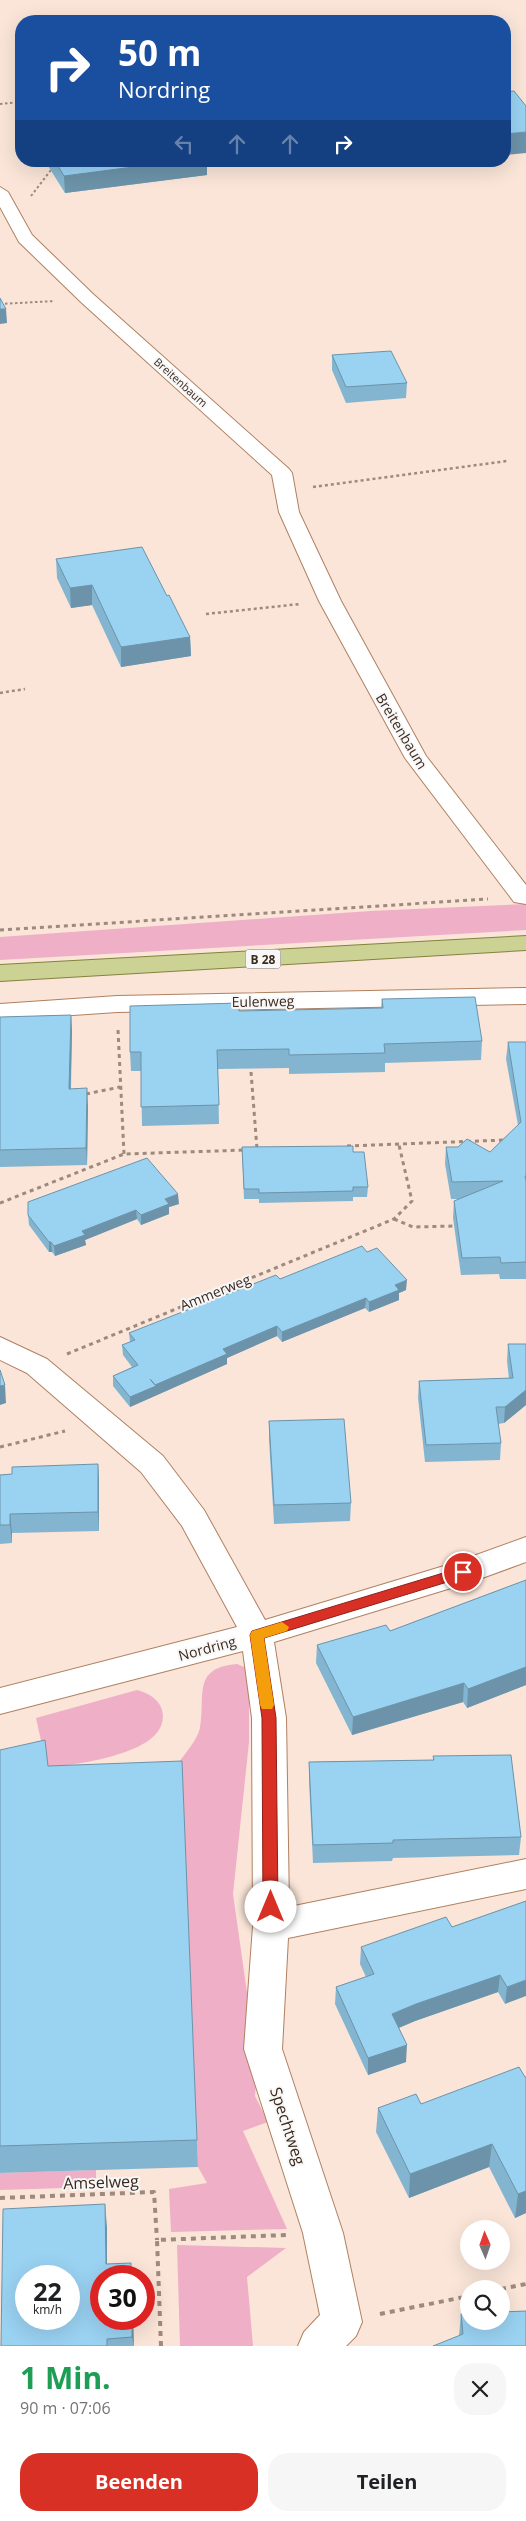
<!DOCTYPE html>
<html lang="de">
<meta charset="utf-8">
<style>
:root{--surface:#fff;--page:#f6f6f6;--text:#202124;--muted:#757577;--accent:#d93025}
body{margin:0;font-family:"Open Sans",sans-serif;background:var(--page);color:var(--text);height:100vh;display:flex;flex-direction:column;font-size:19px;white-space:nowrap}
*{box-sizing:border-box;margin:0}
p{font-size:16px;color:var(--muted)}
.icon{flex:none;width:28px;height:28px;fill:none;stroke:currentColor;stroke-width:2;stroke-linecap:round;stroke-linejoin:round}
.map{position:relative;height:2346px;overflow:hidden}
.details{display:flex;flex-direction:column;background:var(--surface);flex:1}
.details>*{flex:none}
.top-card{position:absolute;left:15px;top:15px;width:496px;height:152px;border-radius:20px;box-shadow:0 5px 20px #0002;background:#1a4fa0;color:#fff;overflow:hidden}
.needle{width:32px;rotate:358deg}
.controls{position:absolute;left:460px;top:2220px;display:grid;gap:10px}
.controls a{display:grid;place-items:center;width:50px;height:50px;border-radius:50%;background:var(--surface);box-shadow:0 5px 20px #0002;font-size:25px}
.speed{position:absolute;left:15px;top:2265px;display:flex;gap:10px;font-size:25px;font-weight:700;text-align:center}
.speed>*{display:grid;place-content:center;width:65px;height:65px;border-radius:50%;background:var(--surface);box-shadow:0 5px 20px #0002;line-height:1}
.speed small{font-size:12px;font-weight:400}
.speed .limit{border:8px solid #d22;background:#fff;color:#111}
.pin{position:absolute;display:grid;place-items:center;width:42px;height:42px;color:#fff;margin:-21px;border:2px solid #fff;border-radius:50%;box-shadow:0 1px 5px #0007}
.me{position:absolute;width:55px;margin:-28px;rotate:0deg;stroke-linejoin:round;filter:drop-shadow(0 0 4px #0008)}
.turn{display:flex;align-items:center;gap:18px;height:105px;padding:0 20px;font-size:22px}
.turn .icon{width:65px;height:65px;stroke-width:2.5}
.turn b{display:block;font-size:35px;line-height:42px}
.lanes{display:flex;align-items:center;height:48px;padding:0 20px;background:#0003;justify-content:center;gap:25px;direction:ltr}
.lanes .off{opacity:.35}
.round{display:grid;place-items:center;flex:none;width:52px;height:52px;border-radius:20px;background:var(--page)}
.summary{display:flex;align-items:center;justify-content:space-between;height:85px;padding:0 20px}
h1{font-size:30px;font-weight:700;line-height:38px;color:#1e9e55}
.action{display:flex;gap:10px;margin-top:auto;padding:10px 20px}
.action a{flex:1;height:58px;border-radius:20px;background:var(--accent);color:#fff;font-size:20px;font-weight:700;line-height:58px;text-align:center}
.action a+a{background:var(--page);color:var(--text)}
.map>svg:first-child{display:block}
.green{fill:#efafc7}
.lines{fill:none;stroke-linecap:round;stroke-linejoin:round}
.minor-casing{stroke:#b08161;stroke-width:2}
.primary-casing{stroke:#83833c;stroke-width:2}
.path-far3{stroke:#9e8a7d;stroke-width:2;stroke-dasharray:2.5 2.5;stroke-linecap:butt}
.path-far2{stroke:#9e8a7d;stroke-width:2.5;stroke-dasharray:3 3;stroke-linecap:butt}
.path-far1{stroke:#9e8a7d;stroke-width:3;stroke-dasharray:4 4;stroke-linecap:butt}
.path{stroke:#9e8a7d;stroke-width:4;stroke-dasharray:5 5;stroke-linecap:butt}
.minor{fill:#fff;fill-rule:evenodd}
.primary{fill:#cbd294;fill-rule:evenodd}
.wall{fill:#84b5d0}
.shaded-wall{fill:#6c93a9}
.building{fill:#9ad2f2;stroke:#6c93a9;fill-rule:evenodd}
.route{fill:#d93025;stroke:#8d1f18}
.slow{fill:#f59e0b}
.labels{text-anchor:middle;dominant-baseline:central;stroke-width:4;stroke-linejoin:round;paint-order:stroke}
.far-street-label{font-size:11px;fill:#3d291c;stroke:#f7f7f7}
.shield{fill:#f7f7f7;stroke:#75675e;stroke-width:1}
.shield-label{font-size:12px;font-weight:bold;fill:#3d291c}
.street-label{font-size:14px;fill:#3d291c;stroke:#f7f7f7}
.near-street-label{font-size:16px;fill:#3d291c;stroke:#f7f7f7}
</style>
<div class="map">
<svg width="526" height="2346" viewBox="0 0 526 2346">
<rect width="100%" height="100%" fill="#fae5d8"/>
<path class="green" d="M526 904V930L0 960V937L370 911Z
M237 1664 249 1669V1742L233 1894 254 2042 257 2073 255 2096 268 2122 243 2131 287 2229 171 2232 169 2189 207 2183 198 2167 183 1789 177 1765C184 1754 197 1741 200 1728 206 1696 191 1668 237 1664Z
M137 1690C148 1693 159 1699 162 1710 173 1754 76 1764 47 1768L36 1718Z
M96 2170V2187L0 2190V2173Z
M177 2245 286 2248 247 2277 253 2346H180Z"/>
<g class="lines">
<defs>
<path id="minor" d="M0 187 8 192 32 235 94 295 289 469 292 473 299 512 341 601 426 756 526 885V904L514 902 405 758 319 601 279 512 272 475 82 303 19 242 0 207Z
M526 988V1004L117 1012 0 1020V1004L117 996Z
M0 1337 47 1359 163 1456 204 1510 265 1620 454 1563 526 1537V1562L474 1581 274 1642 286 1718 289 1907 526 1859V1889L288 1938 282 2049 343 2233 362 2322 356 2336 346 2346H298L304 2332 320 2315 303 2233 244 2049 253 1926 252 1718 243 1651 0 1714V1688L237 1627 182 1526 141 1472 27 1373 0 1360Z"/>
<path id="primary" d="M526 936V950L0 981V965Z"/>
</defs>
<use href="#minor" class="minor-casing"/>
<use href="#primary" class="primary-casing"/>
<path class="path-far3" d="M0 104 21 102
M31 196 51 170 55 169
M0 304 55 301"/>
<path class="path-far2" d="M313 487 507 461
M206 614 300 604
M0 693 25 689"/>
<path class="path-far1" d="M0 930 488 899
M118 1030 124 1154
M251 1072 257 1149
M86 1094 120 1087
M347 1146 505 1140
M0 1203 124 1154 246 1150
M394 1219 413 1227 456 1226
M67 1354 394 1219 412 1201 399 1145
M0 1447 65 1431"/>
<path class="path" d="M0 2198 154 2192 157 2240
M501 2289 526 2284
M380 2314 469 2296
M161 2346 157 2240 286 2235"/>
<use href="#minor" class="minor"/>
<use href="#primary" class="primary"/>
</g>
<path class="wall" d="M45 161H207V175L65 193Z
M332 355 407 383 406 398 346 403 332 370Z
M56 559 190 637 191 656 121 667 92 605 71 608 57 578Z
M382 999 482 1041 481 1060 385 1063V1072L289 1074V1068L218 1069 219 1124 142 1126 141 1071H131L130 1052 381 1008Z
M71 1015 72 1032 71 1089 88 1106 87 1165 0 1167V1017Z
M508 1042H526V1279H500L499 1274 461 1275 453 1218 454 1201 461 1199H451L445 1164 446 1147 490 1152 518 1125 506 1059Z
M242 1147 353 1152 368 1187 367 1197H353V1201L259 1203V1199H244Z
M179 1204 169 1207V1214L141 1225 137 1219 85 1240 86 1245 55 1256 52 1252H49L29 1225 28 1215Z
M367 1252 406 1290 399 1293V1300L369 1312 365 1308 282 1342 277 1336 227 1358V1364L130 1407 113 1386V1376L132 1367 123 1355 122 1345 130 1342 129 1333 280 1279Z
M508 1344H526V1405L504 1423 498 1424 501 1443 500 1460 425 1462 418 1398 419 1381 509 1379 507 1361Z
M269 1421 351 1503 350 1521 274 1524 269 1439Z
M98 1464 99 1482V1531L12 1533V1543L0 1544V1475L12 1474Z
M526 1580V1685L467 1708 463 1702 352 1735 316 1663 317 1645 390 1631Z
M0 1750 48 1766 197 2140 198 2167 0 2173Z
M433 1756 521 1837 519 1855 393 1858 392 1861 313 1863 309 1780V1762L433 1760Z
M526 1901 505 2004 498 1992 415 2021 399 2028 406 2062 368 2075 335 2004 336 1987 366 1977 360 1964 361 1947 452 1927Z
M526 2077V2213L515 2218 489 2167 409 2198 376 2132 378 2108 421 2104Z
M107 2227V2264L133 2319 134 2346H1Z
M526 2311 459 2336 461 2314Z"/>
<path class="shaded-wall" d="M526 132V153L505 155V134Z
M179 161H207V175L65 193 64 176Z
M387 161H437L387 166Z
M0 309H6L7 323 0 324Z
M92 585V605L71 608 70 588Z
M190 637 191 656 121 667V647Z
M71 1015 72 1032 70 1106 69 1089Z
M87 1088 88 1106 87 1165 86 1148Z
M178 1194 179 1204 169 1207V1214L141 1225V1215L165 1199Z
M136 1210 137 1219 85 1240 86 1245 55 1256 54 1246 82 1231Z
M49 1242H51L52 1252H49Z
M407 1280 406 1290 399 1293V1300L369 1312V1302L395 1285Z
M366 1298 365 1308 282 1342V1332Z
M277 1326V1336L227 1358V1364L130 1407V1397L155 1385 223 1349Z
M5 1385 6 1403 0 1405V1386Z
M526 1390V1405L504 1423 505 1407Z
M98 1464 99 1482V1531L98 1512Z
M10 1514 12 1533V1543L10 1525Z
M526 1667V1685L467 1708 468 1689Z
M464 1683 463 1702 352 1735 353 1717Z
M500 1975 498 1992 415 2021 391 2031 392 2014 416 2004Z
M526 1980V1996L505 2004 507 1987Z
M407 2045 406 2062 368 2075V2058Z
M492 2144 489 2167 409 2198 410 2174Z
M526 2191V2213L515 2218 518 2194Z
M105 2204 107 2227V2276L106 2264Z
M132 2319H133L134 2346 132 2337Z"/>
<path class="building" d="M514 91 526 106V132L505 134V92Z
M55 161H179L64 176Z
M0 298 6 309H0Z
M391 351 407 383 346 387 332 355Z
M142 547 167 596 169 595 190 637 121 647 92 585 70 588 56 559Z
M475 997 482 1041 384 1044 385 1053 289 1055V1049L217 1050 219 1105 141 1107V1052H130V1006L239 1003V1011L383 1008 382 999Z
M71 1015 69 1089 87 1088 86 1148 0 1150V1017Z
M508 1042H526V1176H525L526 1181V1262L501 1263 500 1257 462 1258 454 1201 503 1181 452 1182 446 1147H458L467 1139 490 1152 521 1122Z
M353 1146V1152H364L368 1187H353V1191L307 1192 259 1193V1189H244L242 1147Z
M147 1158 178 1194 165 1199 169 1204 141 1215 136 1210 82 1231 85 1235 54 1246 51 1242H49L28 1215V1202Z
M362 1246 367 1252 377 1248 407 1280 395 1285 399 1290 369 1302 366 1298 282 1332 277 1326 223 1349 227 1354 155 1385 150 1379 156 1386 130 1397 113 1376 138 1365 122 1345 135 1340 129 1333 276 1275 280 1279Z
M508 1344H526V1390L505 1407H496L501 1443 426 1445 419 1381 513 1378Z
M0 1370 5 1385 0 1386Z
M344 1419 351 1503 274 1505 269 1421Z
M98 1464V1512L10 1514V1525H0V1475L12 1474V1467Z
M526 1580V1667L468 1689 464 1683 353 1717 317 1645 386 1625 390 1631Z
M45 1740 48 1766 182 1761 197 2140 0 2146V1750Z
M511 1755 521 1837 393 1840V1843L313 1845 309 1762 434 1760 433 1756Z
M526 1901V1980L507 1987 500 1975 416 2004 392 2014 407 2045 368 2058 336 1987 374 1974 361 1947 446 1917 452 1927Z
M519 2067 525 2077H526V2191L518 2194 492 2144 410 2174 378 2108 416 2094 421 2104Z
M105 2204 106 2264 131 2263V2276H101V2319H132V2337L107 2339V2346H1L3 2209ZM26 2276H69V2319H26Z
M526 2311V2346H433L463 2334 461 2314H469V2321H501V2312Z"/>
<path class="route" d="M463 1567 469 1572 467 1576 264 1638 276 1718 278 1907 276 1912 271 1914 265 1912 263 1907 262 1718 250 1635 252 1631Z"/>
<path class="slow" d="M282 1622 289 1627 287 1631 264 1638 274 1705 272 1709H262L260 1705 250 1635 252 1631Z"/>
<g class="labels">
<g class="far-street-label">
<text transform="translate(181 382) rotate(42)">Breitenbaum</text>
</g>
<rect class="shield" x="245.5" y="949.5" width="35" height="19" rx="4"/>
<g class="shield-label">
<text x="263" y="959">B 28</text>
</g>
<g class="street-label">
<text transform="translate(402 731) rotate(59)">Breitenbaum</text>
<text transform="translate(263 1001) rotate(-1)">Eulenweg</text>
<text transform="translate(215 1292) rotate(-22)">Ammerweg</text>
<text transform="translate(207 1648) rotate(-15)">Nordring</text>
</g>
<g class="near-street-label">
<text transform="translate(288 2126) rotate(72)">Spechtweg</text>
<text transform="translate(101 2182) rotate(-2)">Amselweg</text>
</g>
</g>
</svg>
<div class="controls">
<a><svg class="needle" viewBox="-14 -14 28 28"><path d="M0-13l5 13h-10z" fill="#e53935"/><path d="M0 13l5-13h-10z" fill="#757577"/></svg></a>
<a><svg class="icon" aria-label="search" viewBox="0 0 24 24"><circle cx="10" cy="10" r="6"/><path d="M15 15l6 6"/></svg></a>
</div>
<div class="speed"><div>22<small>km/h</small></div><div class="limit">30</div></div>
<div class="pin" style="left:463px;top:1572px;background:#d93025"><svg class="icon" aria-label="arrive" viewBox="0 0 24 24"><path d="M6 21V4h12l-3 4 3 4H6"/></svg></div>
<svg class="me" style="left:271px;top:1907px" viewBox="-20 -20 40 40"><circle r="19" fill="#fff"/><path d="M0-13L10 11 0 6-10 11z" fill="#d93025"/></svg>
<div class="top-card">
<div class="turn"><svg class="icon" aria-label="right" viewBox="0 0 24 24"><path d="M7 20v-9h11M14 6l5 5-5 5"/></svg><div><b>50 m</b>Nordring</div></div>
<div class="lanes"><svg class="icon off" aria-label="left" viewBox="0 0 24 24"><path d="M17 20v-9H6M10 6l-5 5 5 5"/></svg><svg class="icon off" aria-label="ahead" viewBox="0 0 24 24"><path d="M12 20V5M6 11l6-6 6 6"/></svg><svg class="icon off" aria-label="ahead" viewBox="0 0 24 24"><path d="M12 20V5M6 11l6-6 6 6"/></svg><svg class="icon" aria-label="right" viewBox="0 0 24 24"><path d="M7 20v-9h11M14 6l5 5-5 5"/></svg></div>
</div>
</div>
<section class="details">
<div class="summary"><div><h1>1 Min.</h1><p>90 m · 07:06</p></div><a class="round"><svg class="icon" aria-label="close" viewBox="0 0 24 24"><path d="M6 6l12 12M18 6L6 18"/></svg></a></div>
<div class="action"><a>Beenden</a><a>Teilen</a></div>
</section>
